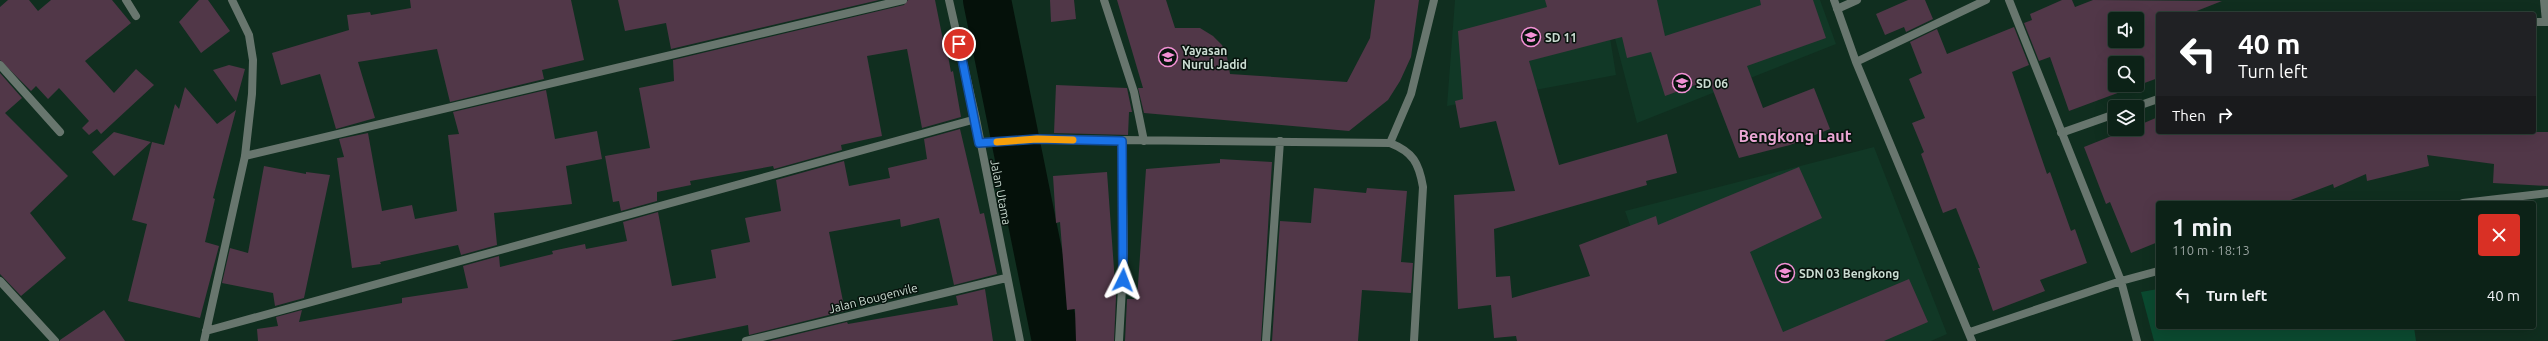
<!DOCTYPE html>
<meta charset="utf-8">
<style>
:root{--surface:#0c2217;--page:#152a20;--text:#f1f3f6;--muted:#9aa4a1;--line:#2c3f36}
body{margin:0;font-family:Ubuntu,sans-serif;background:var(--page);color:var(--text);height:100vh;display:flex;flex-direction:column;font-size:15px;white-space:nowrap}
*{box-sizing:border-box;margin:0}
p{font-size:13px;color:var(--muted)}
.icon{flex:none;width:22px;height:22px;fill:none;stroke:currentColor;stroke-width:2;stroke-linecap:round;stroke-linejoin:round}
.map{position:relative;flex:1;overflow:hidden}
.sheet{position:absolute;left:2156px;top:201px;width:380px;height:128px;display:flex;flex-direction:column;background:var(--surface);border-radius:4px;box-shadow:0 4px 16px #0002,0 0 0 1px var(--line)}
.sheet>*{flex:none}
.top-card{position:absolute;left:2156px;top:12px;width:380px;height:122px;border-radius:4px;box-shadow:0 4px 16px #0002,0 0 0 1px var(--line);background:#202124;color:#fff;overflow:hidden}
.controls{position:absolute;left:2108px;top:12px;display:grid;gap:8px}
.controls a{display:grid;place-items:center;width:36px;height:36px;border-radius:4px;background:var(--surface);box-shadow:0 4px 16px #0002,0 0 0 1px var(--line);font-size:20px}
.pin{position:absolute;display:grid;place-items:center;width:34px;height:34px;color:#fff;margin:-17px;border:2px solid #fff;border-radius:50%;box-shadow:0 1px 4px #0007}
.me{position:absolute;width:44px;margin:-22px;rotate:3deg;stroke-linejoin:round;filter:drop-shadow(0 0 3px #0008)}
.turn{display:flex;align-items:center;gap:14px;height:84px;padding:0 16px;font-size:18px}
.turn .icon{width:52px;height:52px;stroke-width:2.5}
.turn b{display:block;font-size:28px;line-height:34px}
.then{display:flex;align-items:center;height:38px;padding:0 16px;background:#0003;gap:8px;font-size:15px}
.round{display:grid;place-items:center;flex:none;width:42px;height:42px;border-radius:4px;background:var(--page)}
.head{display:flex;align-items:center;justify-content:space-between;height:68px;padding:0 16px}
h1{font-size:24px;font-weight:700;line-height:30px}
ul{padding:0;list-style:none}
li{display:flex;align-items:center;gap:12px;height:52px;padding:0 16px}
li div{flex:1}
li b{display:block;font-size:15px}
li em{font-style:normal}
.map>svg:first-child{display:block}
.built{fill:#113826}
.green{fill:#0b4a30}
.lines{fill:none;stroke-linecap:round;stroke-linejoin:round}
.river{stroke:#05110a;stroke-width:48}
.building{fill:#513748;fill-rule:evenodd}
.street{stroke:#68766e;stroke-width:8}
.route-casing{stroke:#114b97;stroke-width:10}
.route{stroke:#1a73e8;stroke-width:7}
.slow{stroke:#f59e0b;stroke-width:7}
.labels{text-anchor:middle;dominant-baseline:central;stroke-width:3;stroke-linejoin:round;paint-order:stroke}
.poi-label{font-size:12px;font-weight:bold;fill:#cadbd1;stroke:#07130d;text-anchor:start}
.street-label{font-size:12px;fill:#cadbd1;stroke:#07130d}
.district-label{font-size:16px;font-weight:bold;fill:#eaa6d4;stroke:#07130d}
</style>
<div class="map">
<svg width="2548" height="341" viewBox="0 0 2548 341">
<rect width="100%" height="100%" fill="#102e1f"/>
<path class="built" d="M1455 0H1604L1616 75 1447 106Z
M1605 0H1820L1836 44 1637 123Z
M1874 147 1947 334 1931 341H1671L1625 211Z"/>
<path class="green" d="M2158 289V327H2414L2416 341H2154L2141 292Z"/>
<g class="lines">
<path class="river" d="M987 0 1056 341"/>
</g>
<path class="building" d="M8 0H29L38 11 51 0H112L131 23 85 61 114 93 136 69 154 85 101 134 97 129 89 135 82 128 89 121 59 88 48 99 36 86 31 91 0 60V7Z
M199 0H208L230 31 201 53 179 22Z
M410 0H571L584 60 542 70 544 79 450 102 437 49 358 62 375 118 336 129 320 74 281 85 272 53 349 30 347 15 370 12 371 15 411 8Z
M618 0H879L671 49 666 23 625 31Z
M908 0H935L944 45H946L951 72 953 71 961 117 922 128 907 49 867 56 882 136 841 145 842 150 774 169 773 166 690 181 691 185 657 192V201L621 211 619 201 613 202 605 156 650 148 639 88 674 81 673 60 904 5Z
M1050 0H1074L1076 19 1051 22Z
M1117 0H1166L1175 28H1200L1213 36 1222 45 1227 57 1230 74 1347 82 1370 38 1375 0H1419L1411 57 1400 81 1388 100 1349 131 1144 113 1138 88H1143Z
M1545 0H1657L1665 36 1761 5 1760 0H1813L1826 38 1747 66 1763 108 1814 88 1830 129 1790 145 1739 158 1709 80 1665 96 1651 52 1627 58 1622 37 1529 61 1559 165 1667 134 1677 173 1646 181 1647 185 1494 229 1496 277 1510 276 1512 298 1590 276 1579 245 1656 216 1658 225 1799 167 1822 218 1750 252 1783 332 1909 279 1928 322 1884 341H1517L1516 336 1494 338 1491 305 1458 309 1454 195 1515 191 1496 121 1460 128 1455 101 1463 99 1458 31 1547 7Z
M1908 0H1925L1933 19 1906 32 1904 27 1885 35 1876 14Z
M2062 0H2072L2075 7 2093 0 2222 1 2189 14H2158V78L2069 111 2050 57 2039 61 2024 23 2032 20 2030 14ZM2115 19H2137V41H2115ZM2115 63H2137V85H2115Z
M2014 27 2029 65 2012 72 2047 174 2050 172 2071 231 2075 229 2087 263 2040 280 2045 291 1993 311 1978 268H1980L1956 208 1943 213 1921 154 1924 152 1912 123 1925 118 1909 79 1922 73 1910 42 1937 29 1947 54Z
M229 65 245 69 236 102 213 70Z
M0 73 22 98 5 113 68 176 30 213 66 258 21 296 0 274Z
M1056 85 1127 88 1132 112H1129L1128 135 1054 133Z
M185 87 217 124 236 110 213 198 215 199 205 242 219 246 200 318 128 301 147 224 132 220 152 142 164 145 175 104 179 109Z
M546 90 555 139 597 131 602 159 566 166 572 204 494 213 497 245 461 255 458 245 380 262 381 264 352 268 337 158 344 157 339 139 368 133 382 211 412 205 415 219 457 211 448 135 459 134 453 112Z
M2158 117V132H2548V186L2493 183 2494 164 2427 155 2429 166 2367 181 2366 174 2334 188 2333 184 2283 203H2158V242L2131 253 2110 202 2106 204 2084 147 2129 129H2137V126Z
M960 129 980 214 984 213 997 274 954 285 939 218 901 227 900 219 829 232 845 311 749 335 748 325 670 341H258L257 329 278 326 276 317 302 310 299 322 402 303V298L468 288 463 266 499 256 500 267 553 254 552 251 585 244 586 249 627 241 623 222 658 212 672 286 716 278 711 250 750 242 745 218 781 211 776 180 844 161 849 186 890 178 888 168 927 159 924 139Z
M114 132 151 142 114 176 92 152Z
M1220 159 1272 162 1261 341H1125L1127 299H1137L1146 169 1220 163Z
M264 166 306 174V172L330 175 304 298 275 306 273 293 222 283 230 248 248 253Z
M1107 172 1116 297 1114 341H1076L1075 309 1067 310 1060 222 1056 223 1053 176Z
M1314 188 1366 193 1367 188 1407 191 1401 262 1413 263 1411 293 1362 290 1358 341H1272L1280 221 1311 223Z
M985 289 993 341H769L847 322 848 324 958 305 956 296Z
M104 310 125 341H60V340Z"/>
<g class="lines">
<path class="street" d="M126 0 136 16
M949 0 976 119 1020 341
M1104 0 1134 92 1144 141
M1834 0 1856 62 1972 341
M2009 0 2121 281 2158 271
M2544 0 2546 22
M1837 9 1857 0
M2534 22H2548
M1856 62 1986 0
M0 65 60 132
M2135 107 2158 99
M2061 133 2115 114
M979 143 1037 139 1390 143C1413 152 1419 163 1423 187L1414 341
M1390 143 1411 94 1434 0
M245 156 903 0
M2463 203 2548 193
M0 281 55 341
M206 331 976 119
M1970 332 2121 281 2137 341
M204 341 245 156 252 94 253 60 249 35 232 0
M746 341 1006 278
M1119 341 1124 253 1122 141
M1266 341 1280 141"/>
</g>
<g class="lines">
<defs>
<path id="route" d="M959 44 979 143 1037 139 1122 141 1123 280"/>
</defs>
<use href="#route" class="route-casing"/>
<use href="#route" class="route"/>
<path class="slow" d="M997 142 1037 139 1073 140"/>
</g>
<defs>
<symbol id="school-ring" viewBox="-11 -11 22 22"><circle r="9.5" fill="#07130d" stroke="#f391d5" stroke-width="1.5"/><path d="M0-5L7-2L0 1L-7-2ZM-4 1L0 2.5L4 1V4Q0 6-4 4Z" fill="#f391d5"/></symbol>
</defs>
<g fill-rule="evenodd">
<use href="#school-ring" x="1520" y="26" width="22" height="22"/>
<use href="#school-ring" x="1157" y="46" width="22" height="22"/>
<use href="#school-ring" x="1671" y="72" width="22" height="22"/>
<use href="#school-ring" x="1774" y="262" width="22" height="22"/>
</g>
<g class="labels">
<g class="poi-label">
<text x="1545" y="37">SD 11</text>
<text x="1182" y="50">Yayasan<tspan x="1182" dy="14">Nurul Jadid</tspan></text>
<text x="1696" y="83">SD 06</text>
<text x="1799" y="273">SDN 03 Bengkong</text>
</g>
<g class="street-label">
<text transform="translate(1001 192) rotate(79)">Jalan Utama</text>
<text transform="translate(873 298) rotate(-14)">Jalan Bougenvile</text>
</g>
<g class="district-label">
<text x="1795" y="136">Bengkong Laut</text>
</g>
</g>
</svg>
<div class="controls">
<a><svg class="icon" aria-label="sound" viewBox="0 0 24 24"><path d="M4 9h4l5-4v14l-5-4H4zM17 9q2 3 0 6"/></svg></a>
<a><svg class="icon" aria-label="search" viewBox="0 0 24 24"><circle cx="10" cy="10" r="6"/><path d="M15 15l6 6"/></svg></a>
<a><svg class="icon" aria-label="layers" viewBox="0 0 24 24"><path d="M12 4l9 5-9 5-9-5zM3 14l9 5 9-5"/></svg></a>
</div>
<div class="pin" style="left:959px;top:44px;background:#d93025"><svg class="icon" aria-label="arrive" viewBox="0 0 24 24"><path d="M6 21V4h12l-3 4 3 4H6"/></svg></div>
<svg class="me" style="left:1123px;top:280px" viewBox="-20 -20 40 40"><path d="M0-17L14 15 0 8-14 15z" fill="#1a73e8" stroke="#fff" stroke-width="4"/></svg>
<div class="top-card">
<div class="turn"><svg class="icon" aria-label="left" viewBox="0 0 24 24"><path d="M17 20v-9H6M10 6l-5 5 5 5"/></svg><div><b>40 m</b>Turn left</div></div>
<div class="then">Then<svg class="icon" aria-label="right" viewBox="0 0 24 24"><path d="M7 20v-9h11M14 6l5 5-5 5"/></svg></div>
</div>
<section class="sheet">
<div class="head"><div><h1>1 min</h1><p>110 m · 18:13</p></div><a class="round" style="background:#d93025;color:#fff"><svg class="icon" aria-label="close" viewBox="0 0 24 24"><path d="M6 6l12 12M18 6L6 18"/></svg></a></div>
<ul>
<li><svg class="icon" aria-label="left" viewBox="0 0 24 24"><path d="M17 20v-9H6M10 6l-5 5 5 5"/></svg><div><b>Turn left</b></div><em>40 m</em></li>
</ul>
</section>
</div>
